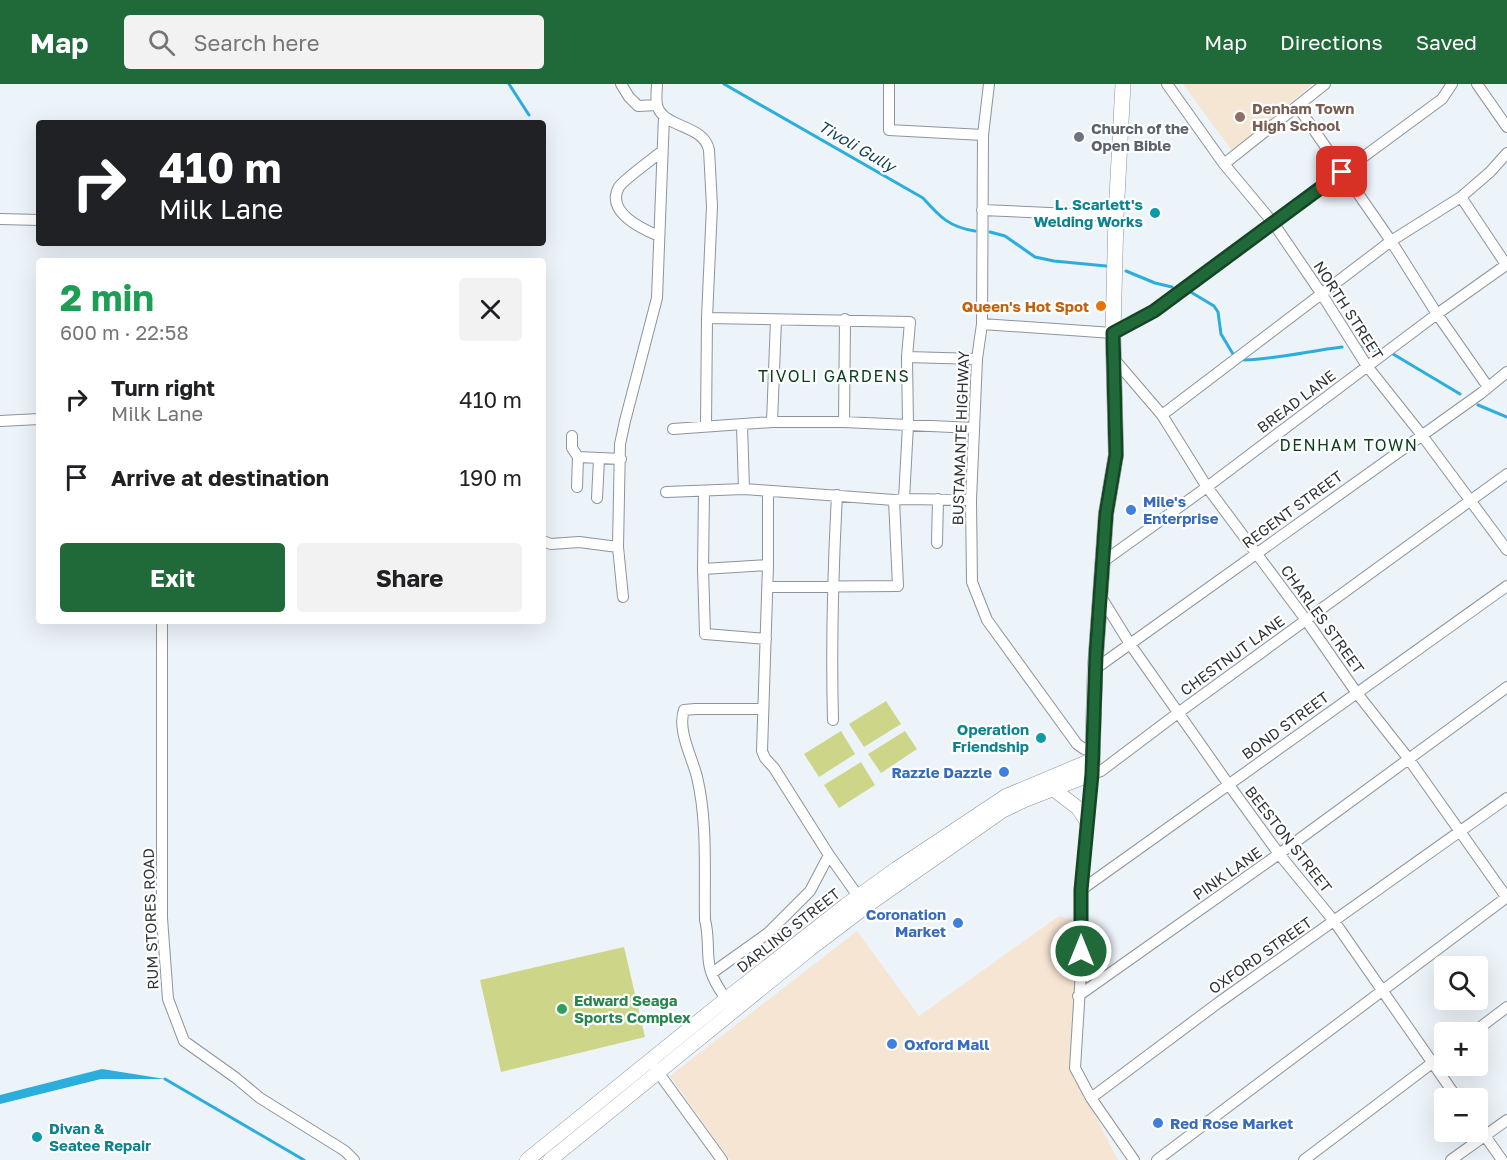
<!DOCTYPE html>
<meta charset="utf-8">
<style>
:root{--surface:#fff;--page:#f2f2f2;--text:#202124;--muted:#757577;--accent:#1f6a38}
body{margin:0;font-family:"Golos Text",sans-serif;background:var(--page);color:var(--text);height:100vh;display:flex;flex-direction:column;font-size:22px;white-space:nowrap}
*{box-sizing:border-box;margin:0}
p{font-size:20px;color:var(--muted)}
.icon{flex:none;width:33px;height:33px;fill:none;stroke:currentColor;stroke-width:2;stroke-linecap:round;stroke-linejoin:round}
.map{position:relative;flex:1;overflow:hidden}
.side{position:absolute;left:36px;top:174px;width:510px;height:366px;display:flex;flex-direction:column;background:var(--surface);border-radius:6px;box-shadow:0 6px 24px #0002}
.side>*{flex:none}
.guide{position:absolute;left:36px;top:36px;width:510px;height:126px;border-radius:6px;box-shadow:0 6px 24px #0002;background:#202124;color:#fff;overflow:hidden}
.buttons{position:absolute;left:1434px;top:872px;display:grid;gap:12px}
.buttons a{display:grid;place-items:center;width:54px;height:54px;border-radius:6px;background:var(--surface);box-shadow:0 6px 24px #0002;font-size:30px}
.pin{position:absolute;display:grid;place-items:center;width:51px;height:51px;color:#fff;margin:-26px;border-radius:12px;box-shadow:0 3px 9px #0006}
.me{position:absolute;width:66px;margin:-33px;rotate:0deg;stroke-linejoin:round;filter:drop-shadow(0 0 4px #0008)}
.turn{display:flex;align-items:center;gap:21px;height:126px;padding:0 24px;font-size:27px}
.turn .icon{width:78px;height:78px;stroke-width:2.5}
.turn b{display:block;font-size:42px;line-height:51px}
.round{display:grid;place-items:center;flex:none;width:63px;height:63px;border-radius:6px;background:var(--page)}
.overview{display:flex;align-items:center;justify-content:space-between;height:102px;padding:0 24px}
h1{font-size:36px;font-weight:700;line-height:45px;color:#1e9e55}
.action{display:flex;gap:12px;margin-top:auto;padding:12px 24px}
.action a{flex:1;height:69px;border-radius:6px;background:var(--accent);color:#fff;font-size:24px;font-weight:700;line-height:69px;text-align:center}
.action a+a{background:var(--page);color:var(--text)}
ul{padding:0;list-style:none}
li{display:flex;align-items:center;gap:18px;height:78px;padding:0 24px}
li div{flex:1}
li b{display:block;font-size:22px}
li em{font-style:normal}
header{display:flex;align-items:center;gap:36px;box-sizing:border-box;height:84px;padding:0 30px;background:var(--accent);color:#fff}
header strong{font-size:28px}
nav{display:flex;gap:33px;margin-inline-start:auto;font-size:21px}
.search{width:420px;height:54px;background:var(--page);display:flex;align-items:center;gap:15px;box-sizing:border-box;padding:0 21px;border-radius:6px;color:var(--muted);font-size:22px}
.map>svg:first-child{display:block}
.commercial{fill:#f6e5d3}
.education{fill:#f5e6d3}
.green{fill:#cdd688}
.water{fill:#2caedc}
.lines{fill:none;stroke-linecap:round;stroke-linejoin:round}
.stream{stroke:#2caedc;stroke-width:3}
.minor-casing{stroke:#8e949a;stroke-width:12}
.tertiary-casing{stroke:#8e949a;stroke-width:15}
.secondary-casing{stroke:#8e949a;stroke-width:16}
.minor{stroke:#fff;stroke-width:10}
.tertiary{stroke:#fff;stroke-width:14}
.secondary{stroke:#fff;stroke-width:15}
.route-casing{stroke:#144524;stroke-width:15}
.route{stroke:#1f6a38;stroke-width:10}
.education-dot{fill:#8d6e63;stroke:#fff;stroke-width:2}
.worship-dot{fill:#6b7280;stroke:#fff;stroke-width:2}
.culture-dot{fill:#0f9aa8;stroke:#fff;stroke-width:2}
.food-dot{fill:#e8710a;stroke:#fff;stroke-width:2}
.shop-dot{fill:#3f7fe0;stroke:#fff;stroke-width:2}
.leisure-dot{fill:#2e9e5b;stroke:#fff;stroke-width:2}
.labels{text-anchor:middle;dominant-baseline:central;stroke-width:4.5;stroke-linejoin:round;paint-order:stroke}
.education-label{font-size:15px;font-weight:bold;fill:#785e54;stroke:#fff;text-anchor:start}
.worship-label{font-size:15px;font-weight:bold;fill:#5b616d;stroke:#fff;text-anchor:start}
.culture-label{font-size:15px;font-weight:bold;fill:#0d838f;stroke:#fff;text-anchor:end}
.food-label{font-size:15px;font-weight:bold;fill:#c56008;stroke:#fff;text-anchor:end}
.street-label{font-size:15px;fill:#313436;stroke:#fff}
.shop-label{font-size:15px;font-weight:bold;fill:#366cbe;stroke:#fff;text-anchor:start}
.leisure-label{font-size:15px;font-weight:bold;fill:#27864d;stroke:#fff;text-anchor:start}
.water-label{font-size:16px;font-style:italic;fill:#124659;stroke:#fff}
.neighbourhood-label{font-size:16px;letter-spacing:1.5px;fill:#0c411f;stroke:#fff}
</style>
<header>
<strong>Map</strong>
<div class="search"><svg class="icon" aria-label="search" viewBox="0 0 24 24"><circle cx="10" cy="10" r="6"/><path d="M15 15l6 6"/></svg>Search here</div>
<nav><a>Map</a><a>Directions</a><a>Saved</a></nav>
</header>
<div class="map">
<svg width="1507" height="1076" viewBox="0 0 1507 1076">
<rect width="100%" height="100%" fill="#ecf3f9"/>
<path class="commercial" d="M1059 832 1076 837 1072 987 1118 1076H730L670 992 857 847 919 932Z"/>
<path class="education" d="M1183 0H1313L1232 67Z"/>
<path class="green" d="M886 617 901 640 864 663 849 640Z
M841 647 855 670 819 693 804 670Z
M905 647 917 665 881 689 868 670Z
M861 678 875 701 839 724 824 701Z
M624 863 645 953 501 988 480 896Z"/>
<path class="water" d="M102 985 165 995H101L0 1020V1011Z"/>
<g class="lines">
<path class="stream" d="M509 0 529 31
M724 0 923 114C940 133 949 143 975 147
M990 148 1005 152 1035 173 1054 177 1106 182
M1126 187 1155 199 1172 203
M1189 207 1214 222 1218 228 1221 250 1233 270
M1363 262 1379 268
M1393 270 1460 310
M1244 276C1277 275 1309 267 1342 263
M1478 321 1507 333
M165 995 304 1076"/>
<defs>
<path id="minor" d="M621 0 629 13 638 22 657 21
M657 0C657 7 655 17 658 24 666 44 704 41 709 66L712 122 707 234 706 342
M889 0V46L983 51
M989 0 983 51 982 240 977 275 971 416 972 498 987 536 1077 660 1084 665 1093 667
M1167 0 1224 80 1274 140 1321 209 1367 282 1421 350 1507 466
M1477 0 1507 43
M1298 23 1391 157 1437 230 1488 303
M1224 80 1325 0
M1461 113 1507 182
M982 126 1116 132
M0 135 39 136
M659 152C642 145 605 128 619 103 624 95 653 75 662 67
M707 234 910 238 907 273 908 341 904 415 894 416 898 502 768 503
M982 240 1113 249 1154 227 1442 15 1452 0
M907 273 977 275
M1114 275 1162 331 1207 403 1306 536 1356 608 1408 674 1507 814
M1162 331 1391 157 1461 113 1490 88 1507 69
M0 337 39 335
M772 338 776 236
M844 338 845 235
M742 341 744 405
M673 345 772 338H844L974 344
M572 352V364L578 373 577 403
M578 373 621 375
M768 407V481L762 667 765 674 774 684 829 771 858 812
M666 408 744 405 894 416
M704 408 703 485 705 550 766 555
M597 414 599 375
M904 415 971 416
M543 457 551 460 579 458 618 463
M937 459 938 415
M1104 477 1207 403 1437 230 1506 181
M703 485 768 481
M623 513 618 463 620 360 625 337 657 214 664 32
M1101 513 1130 560 1229 701 1279 770 1334 837 1457 1014
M162 537V834L168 915 184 957 236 994 260 1014 345 1067 354 1076
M1095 585 1480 310 1507 288
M833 636C831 561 833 486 837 411
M1081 806 1507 502
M712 889 768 849 810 807 829 771
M1078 912 1279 770 1507 603
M734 925C724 913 711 896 709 879 707 865 709 850 705 836 704 790 708 739 697 693 692 673 677 646 684 626L695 625H763
M1474 948 1507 923
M655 984 722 1076
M1091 1014 1218 919 1507 714
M1478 1042 1502 1076
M1134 1076 1091 1014 1075 984 1081 887V806L1092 690 1101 687 1178 629 1507 390
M1157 1076 1507 813
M1304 1076 1444 970
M1451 1076 1507 1036"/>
<path id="tertiary" d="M1053 705 1078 724 1087 738
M527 1076 726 915 846 821 896 785 1006 712 1092 676
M550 1076 810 865 872 818 1002 727 1025 716 1092 690"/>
<path id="secondary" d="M1092 690 1095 585 1106 430 1116 371 1113 249 1116 132 1123 0"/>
</defs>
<use href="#minor" class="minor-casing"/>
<use href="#tertiary" class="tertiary-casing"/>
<use href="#secondary" class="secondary-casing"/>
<use href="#minor" class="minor"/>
<use href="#tertiary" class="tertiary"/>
<use href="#secondary" class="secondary"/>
</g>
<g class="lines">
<defs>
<path id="route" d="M1081 867V806L1092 690 1096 571 1106 430 1116 371 1113 249 1154 227 1342 88"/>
</defs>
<use href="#route" class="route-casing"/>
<use href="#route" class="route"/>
</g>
<circle class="education-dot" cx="1240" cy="33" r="6"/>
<circle class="worship-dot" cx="1079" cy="53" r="6"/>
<g class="culture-dot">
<circle cx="1155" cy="129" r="6"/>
<circle cx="1041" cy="654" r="6"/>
<circle cx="37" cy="1053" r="6"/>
</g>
<circle class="food-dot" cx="1101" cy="222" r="6"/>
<g class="shop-dot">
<circle cx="1131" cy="426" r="6"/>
<circle cx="1004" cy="688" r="6"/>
<circle cx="958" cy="839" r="6"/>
<circle cx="892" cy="960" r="6"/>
<circle cx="1158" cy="1039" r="6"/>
</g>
<circle class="leisure-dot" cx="562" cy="925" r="6"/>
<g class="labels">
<g class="education-label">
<text x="1252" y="24">Denham Town<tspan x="1252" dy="17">High School</tspan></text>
</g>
<g class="worship-label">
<text x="1091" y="44">Church of the<tspan x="1091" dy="17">Open Bible</tspan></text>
</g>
<g class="culture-label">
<text x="1143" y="120">L. Scarlett's<tspan x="1143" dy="17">Welding Works</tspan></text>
<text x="1029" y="645">Operation<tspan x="1029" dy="17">Friendship</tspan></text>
<text x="49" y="1044" text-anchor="start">Divan &amp;<tspan x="49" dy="17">Seatee Repair</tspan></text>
</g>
<g class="food-label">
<text x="1089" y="222">Queen's Hot Spot</text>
</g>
<g class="street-label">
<text transform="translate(1349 226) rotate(57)">NORTH STREET</text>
<text transform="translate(1296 317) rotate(-37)">BREAD LANE</text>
<text transform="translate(960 354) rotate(-88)">BUSTAMANTE HIGHWAY</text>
<text transform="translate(1292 425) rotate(-36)">REGENT STREET</text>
<text transform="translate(1323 535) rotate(54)">CHARLES STREET</text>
<text transform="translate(1232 571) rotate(-36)">CHESTNUT LANE</text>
<text transform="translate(1285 641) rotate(-36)">BOND STREET</text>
<text transform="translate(1289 755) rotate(52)">BEESTON STREET</text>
<text transform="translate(1227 789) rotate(-35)">PINK LANE</text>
<text transform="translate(150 835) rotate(-92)">RUM STORES ROAD</text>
<text transform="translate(788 846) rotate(-38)">DARLING STREET</text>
<text transform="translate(1260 871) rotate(-35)">OXFORD STREET</text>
</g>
<g class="shop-label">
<text x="1143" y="417">Mile's<tspan x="1143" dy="17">Enterprise</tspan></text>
<text x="992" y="688" text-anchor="end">Razzle Dazzle</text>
<text x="946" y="830" text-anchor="end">Coronation<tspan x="946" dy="17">Market</tspan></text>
<text x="904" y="960">Oxford Mall</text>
<text x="1170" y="1039">Red Rose Market</text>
</g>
<g class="leisure-label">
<text x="574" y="916">Edward Seaga<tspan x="574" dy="17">Sports Complex</tspan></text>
</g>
<g class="water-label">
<text transform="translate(857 62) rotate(30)">Tivoli Gully</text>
</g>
<g class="neighbourhood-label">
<text x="834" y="292">TIVOLI GARDENS</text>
<text x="1349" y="361">DENHAM TOWN</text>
</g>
</g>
</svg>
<div class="buttons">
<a><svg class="icon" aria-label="search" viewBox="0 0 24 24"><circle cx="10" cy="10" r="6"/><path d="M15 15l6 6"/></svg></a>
<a>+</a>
<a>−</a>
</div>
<div class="pin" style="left:1342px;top:88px;background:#d93025"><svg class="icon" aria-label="arrive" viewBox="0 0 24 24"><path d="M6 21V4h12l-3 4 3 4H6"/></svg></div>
<svg class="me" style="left:1081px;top:867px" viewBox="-20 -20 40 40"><circle r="17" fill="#1f6a38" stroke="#fff" stroke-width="3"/><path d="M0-11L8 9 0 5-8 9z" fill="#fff"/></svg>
<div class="guide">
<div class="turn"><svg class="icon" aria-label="right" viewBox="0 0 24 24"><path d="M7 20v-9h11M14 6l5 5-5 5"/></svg><div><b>410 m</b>Milk Lane</div></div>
</div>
<section class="side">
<div class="overview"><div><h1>2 min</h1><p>600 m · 22:58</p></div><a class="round"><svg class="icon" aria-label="close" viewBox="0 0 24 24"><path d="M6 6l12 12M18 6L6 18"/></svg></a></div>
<ul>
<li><svg class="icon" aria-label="right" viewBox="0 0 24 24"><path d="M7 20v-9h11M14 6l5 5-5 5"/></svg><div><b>Turn right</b><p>Milk Lane</p></div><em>410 m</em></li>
<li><svg class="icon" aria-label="arrive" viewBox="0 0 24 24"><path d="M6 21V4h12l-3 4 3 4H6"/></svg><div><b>Arrive at destination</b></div><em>190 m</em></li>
</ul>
<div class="action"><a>Exit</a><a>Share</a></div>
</section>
</div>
